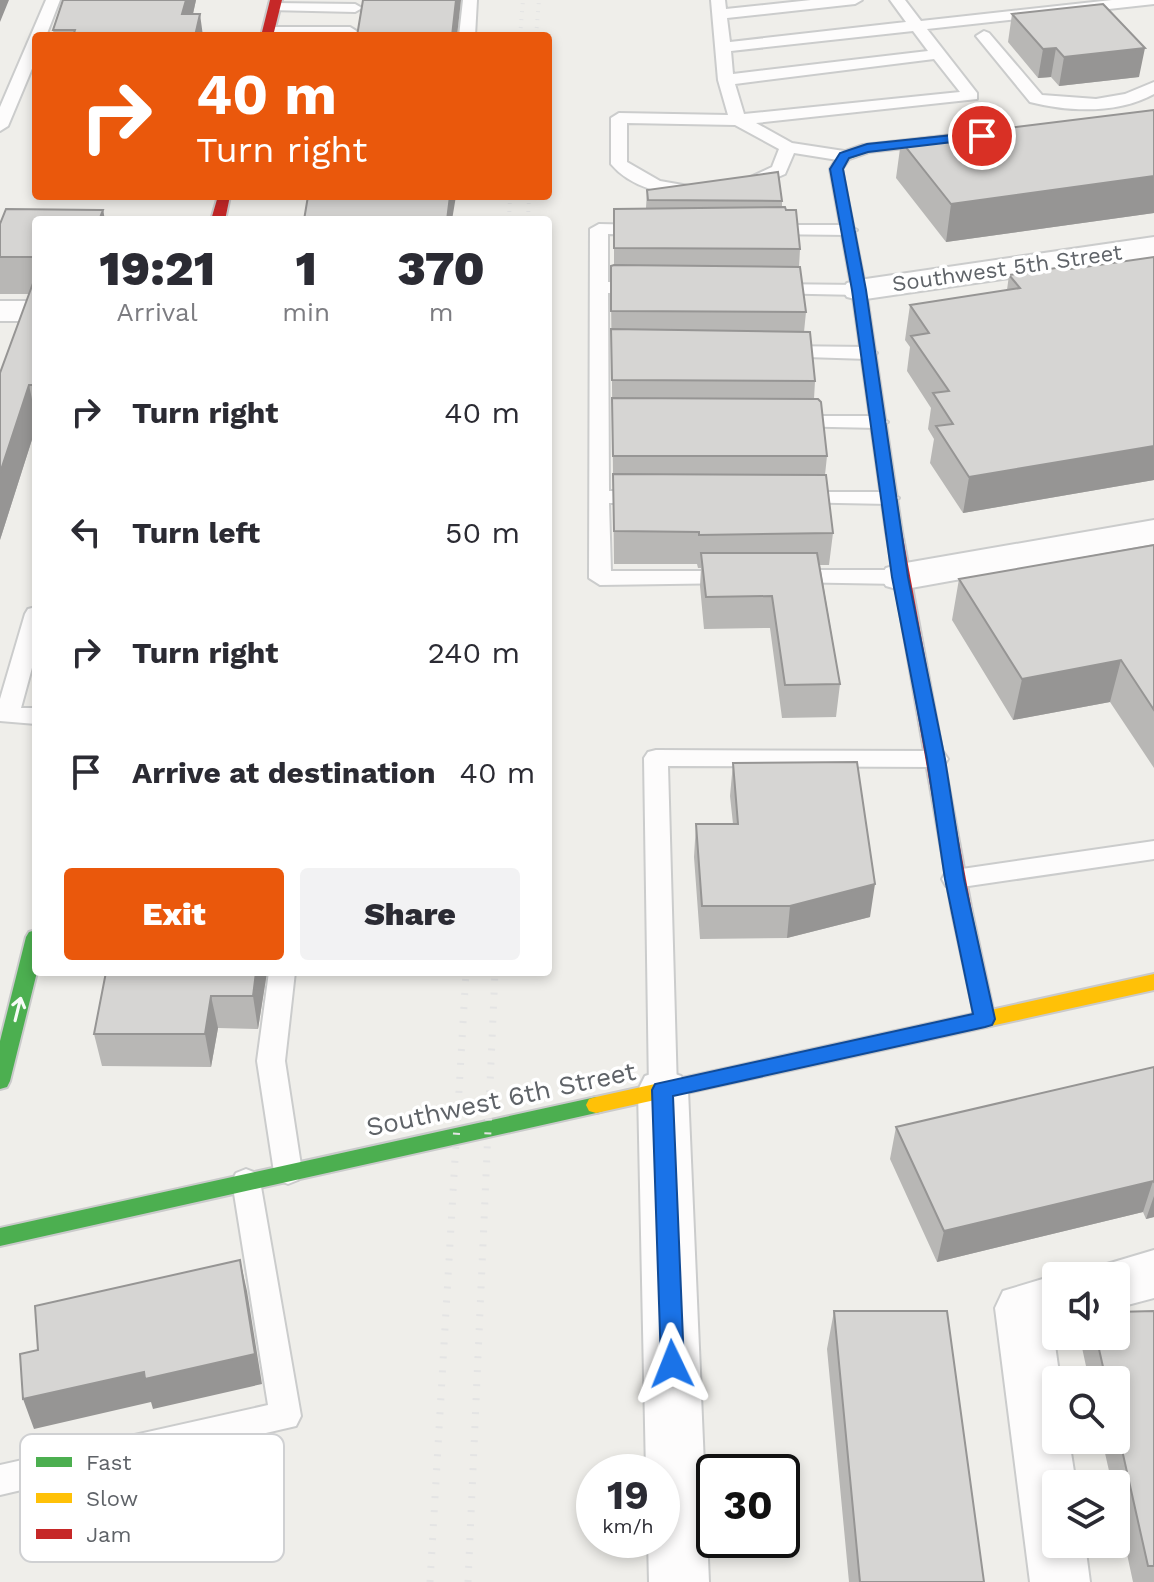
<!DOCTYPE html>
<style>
:root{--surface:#fff;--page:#f2f2f3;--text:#2b2b33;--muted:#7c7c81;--accent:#ea580c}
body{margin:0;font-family:"Work Sans",sans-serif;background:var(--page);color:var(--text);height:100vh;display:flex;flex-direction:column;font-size:30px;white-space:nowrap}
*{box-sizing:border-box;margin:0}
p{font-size:26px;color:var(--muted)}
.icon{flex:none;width:44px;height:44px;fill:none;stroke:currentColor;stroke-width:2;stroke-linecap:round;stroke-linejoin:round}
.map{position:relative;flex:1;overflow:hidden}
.drawer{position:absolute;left:32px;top:216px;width:520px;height:760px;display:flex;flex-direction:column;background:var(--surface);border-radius:8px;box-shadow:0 4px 12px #0003}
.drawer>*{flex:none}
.hud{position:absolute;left:32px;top:32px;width:520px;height:168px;border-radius:8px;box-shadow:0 4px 12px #0003;background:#ea580c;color:#fff;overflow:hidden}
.buttons{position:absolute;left:1042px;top:1262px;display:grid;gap:16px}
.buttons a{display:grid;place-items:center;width:88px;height:88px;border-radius:8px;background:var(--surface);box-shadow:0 4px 12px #0003;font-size:40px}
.speed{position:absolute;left:576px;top:1454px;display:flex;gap:16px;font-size:40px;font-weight:700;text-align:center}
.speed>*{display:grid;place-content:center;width:104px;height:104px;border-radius:50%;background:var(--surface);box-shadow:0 4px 12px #0003;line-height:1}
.speed small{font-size:20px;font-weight:400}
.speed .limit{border:4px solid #111;border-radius:12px;background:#fff;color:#111}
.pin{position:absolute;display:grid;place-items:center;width:68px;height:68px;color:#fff;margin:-34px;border:4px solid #fff;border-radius:50%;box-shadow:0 2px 8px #0007}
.me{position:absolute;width:88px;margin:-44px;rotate:358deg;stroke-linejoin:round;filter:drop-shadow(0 0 6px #0008)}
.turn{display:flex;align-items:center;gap:28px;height:168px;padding:0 32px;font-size:36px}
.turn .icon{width:104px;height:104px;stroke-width:2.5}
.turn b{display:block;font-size:56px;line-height:68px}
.eta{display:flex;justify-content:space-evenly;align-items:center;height:136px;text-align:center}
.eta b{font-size:48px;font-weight:800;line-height:56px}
.cta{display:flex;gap:16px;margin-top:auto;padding:16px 32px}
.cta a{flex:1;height:92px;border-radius:8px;background:var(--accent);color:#fff;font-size:32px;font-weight:800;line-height:92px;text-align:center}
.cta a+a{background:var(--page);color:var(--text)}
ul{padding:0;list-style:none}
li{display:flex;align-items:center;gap:24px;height:120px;padding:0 32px}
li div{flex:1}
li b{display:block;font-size:30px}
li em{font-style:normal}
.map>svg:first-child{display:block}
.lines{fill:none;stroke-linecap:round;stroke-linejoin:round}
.lane-casing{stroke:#cbcccc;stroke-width:4}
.street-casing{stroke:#cbcccc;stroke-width:4}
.fast-casing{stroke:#cacacb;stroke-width:4}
.slow-casing{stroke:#cacacb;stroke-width:4}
.jam-casing{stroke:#cacacb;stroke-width:4}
.lane{fill:#fdfcfc;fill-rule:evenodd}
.street{fill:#fdfcfc;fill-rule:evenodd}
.fast{fill:#4caf50;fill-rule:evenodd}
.slow{fill:#ffc107;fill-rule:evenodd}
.jam{fill:#c62828;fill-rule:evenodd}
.rail-far1{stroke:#e4e4e4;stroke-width:4;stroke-dasharray:1 7;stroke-linecap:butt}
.rail{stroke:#e4e4e4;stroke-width:7;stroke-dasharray:2 12;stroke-linecap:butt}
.wall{fill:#b8b7b5}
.shaded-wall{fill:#969594}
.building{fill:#d6d5d3;stroke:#969594;stroke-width:2}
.oneway{stroke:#f6fbf6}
.route{fill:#1a73e8;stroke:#114b97;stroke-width:2}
.labels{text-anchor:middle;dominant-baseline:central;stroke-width:7;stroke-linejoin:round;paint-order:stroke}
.far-street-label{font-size:22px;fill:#5f6368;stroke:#fff}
.street-label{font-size:26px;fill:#5f6368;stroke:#fff}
.key{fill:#fff;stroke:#cfd0d2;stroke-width:2}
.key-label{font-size:22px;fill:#5f6368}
</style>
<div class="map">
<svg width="1154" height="1582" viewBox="0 0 1154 1582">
<rect width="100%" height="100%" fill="#efeeea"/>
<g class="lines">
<defs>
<path id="lane" d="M46 0H60L46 36H36V59L8 126 0 131V107Z
M463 0H477L475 36H459Z
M711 0H725L726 9 811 0H862L855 4 727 18 730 42 906 22 890 0H905L921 21 1112 0H1154V4L927 29 977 93V99L756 123 792 143 844 151 852 156 844 161 794 153 785 174 746 191 740 190 737 186 740 182 772 167 779 149 735 125 627 123V162L660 181 700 188 703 192 694 197C664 194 631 188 611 164V118L619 113 728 115 718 80ZM913 31 928 51 733 74 731 51ZM934 59 960 92 744 114 735 84Z
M274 3 355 4 362 8 355 12 269 10V4Z
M268 27H350L358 32 352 36 263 35V29Z
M984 31 989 33 1042 95 1096 99 1125 94 1154 82V94C1118 114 1069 112 1030 102L976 36Z
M599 224 647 225 656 230 647 235 608 234V282L642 283 651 288 642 293H608L609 491H646L656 497 646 503H609L611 571H731L742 578 739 583 600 585 589 578 590 229Z
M768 225H848L857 230 848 235 762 234 759 230 762 226Z
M771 284 859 285 868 290 859 295 765 293 762 289 765 285Z
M781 346 868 347 877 353 868 359 774 356 772 352 774 348Z
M793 416H878L888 422 878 428 786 426 783 422 786 418Z
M795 492H889L899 498 889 504 788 502 785 498Z
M792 570H900L911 577 900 584 784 582 781 577Z
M36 607V653L21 708H36V724L0 721V699L25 614 28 609Z
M656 750 936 751 944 753 948 759 944 765 936 767 668 766 677 1090 673 1098 663 1101 653 1098 649 1090 644 758 648 752Z
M1154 841V859L955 888 946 886 942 879 946 872 955 870Z
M269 972H295L285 1061 302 1172 298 1180 288 1184 278 1180 274 1172 257 1061Z
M246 1169 256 1173 260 1181 301 1416 296 1426 0 1495V1465L268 1405 232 1181 236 1173Z"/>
<path id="street" d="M1154 237V257L859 300 847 297 842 290 847 283 859 280Z
M0 301H36V321H0Z
M1154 520V544L900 590 886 586 880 577 886 568 900 564Z
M663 1070 681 1076 688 1090 709 1582H649L648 1540H662V1472H646L638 1090 645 1076Z
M1154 1250V1298L1116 1308V1276H1093L1097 1267Z
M1056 1275 1059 1276H1056V1323L1052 1324 1060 1380H1056V1440H1069L1076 1484H1056V1544H1085L1090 1582H1030L995 1308 1003 1291Z"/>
<path id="fast" d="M961 134 965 135V141L869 152 849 159 842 169 866 290 902 532 894 537 886 532 852 290 830 169 840 153 863 145Z
M962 905 969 907 972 912 995 1019 992 1025 985 1027 978 1025 975 1019 952 912 955 907Z
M36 930 37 972 10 1081 7 1087 0 1089V1041L26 937 29 932Z
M596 1097 603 1099 606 1105 603 1111 596 1113 0 1246V1228Z"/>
<path id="slow" d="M1154 974V990L596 1113 589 1111 586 1105 589 1099 596 1097Z"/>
<path id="jam" d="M270 0H282L273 36H261Z
M218 196H230L225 220H211Z
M894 527 902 532 972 912 969 917H955L952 912 886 532Z"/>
</defs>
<use href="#lane" class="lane-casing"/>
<use href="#street" class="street-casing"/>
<use href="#fast" class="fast-casing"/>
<use href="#slow" class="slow-casing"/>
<use href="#jam" class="jam-casing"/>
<use href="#lane" class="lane"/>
<use href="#street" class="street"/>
<use href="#fast" class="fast"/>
<use href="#slow" class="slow"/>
<use href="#jam" class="jam"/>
<path class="rail-far1" d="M520 36 523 0
M536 36 539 0
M509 220 510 196
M528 220 529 196"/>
<path class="rail" d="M430 1582 466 972
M468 1582 495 972"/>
</g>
<path class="wall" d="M196 0 193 14 203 36H54L53 30Z
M1012 14 1139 77 1059 86 1051 77 1038 78 1008 42Z
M1154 110V213L946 242 896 178 901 141Z
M647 190 782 201V207L800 249 799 267 806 312 804 332 815 381 814 399 827 456 825 475 833 533 829 565H820L840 684 836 717 782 718 770 628 704 629 700 586 701 568H698L697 564H614L611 297 614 265V209L646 208Z
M103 210 105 220H36V427L0 540 29 294H0V224Z
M1154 257V480L963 513 930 463 934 439 928 429 931 408 907 371 910 347 905 340 910 305 1007 290 1009 275 1071 269Z
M1154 545V768L1110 702 1013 720 952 620 959 579Z
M733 763 870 917 787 938 700 939 694 857 696 824H733L730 796Z
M106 972H267L258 1029 218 1028 211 1067 102 1066 94 1034Z
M1154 1067V1217L1146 1219 1143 1212 937 1262 890 1159 896 1127Z
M834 1311 984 1582H849L827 1349Z
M1154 1311V1582H1133L1116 1503V1484H1112L1102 1440H1116V1380H1089L1081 1343 1084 1336H1116Z"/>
<path class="shaded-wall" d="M0 0H9L0 22Z
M186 0H196L188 36 182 14Z
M456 0H461L457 36H452Z
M200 14 203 36H195Z
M1056 48 1051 77 1038 78 1043 49Z
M1145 48 1139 77 1059 86 1064 57Z
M1154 176V213L946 242 951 204Z
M450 196H456L452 220H447Z
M103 210 105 220H99Z
M29 385 36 418V427L0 540V473Z
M1154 446V480L963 513 969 477Z
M1121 660 1110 702 1013 720 1022 679Z
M875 884 870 917 787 938 790 906Z
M256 972H267L258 1029 253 996Z
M211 996 218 1028 211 1067 205 1034Z
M1153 1181 1143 1212 937 1262 944 1231Z
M1154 1196V1217L1146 1219Z
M240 1260 247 1291 262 1384 153 1409 151 1402 34 1429 23 1399Z"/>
<path class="building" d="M63 0H186L182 14H200L195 36H73L75 30H53Z
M363 0H456L452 36H357Z
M1103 4 1145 48 1064 57 1056 48 1043 49 1012 14Z
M1154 110V176L951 204 901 141Z
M778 172 782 201 648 200 647 190Z
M308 196H450L447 220H304Z
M785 207 786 210H796L800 249 614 248V209Z
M6 209 103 210 99 220H36V257H0V224Z
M1154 257V446L969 477 936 426 953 424 933 393 949 391 911 336 929 333 910 305 1020 288 1009 275 1069 266 1071 269Z
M614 265 800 267 806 312 611 311V266Z
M36 275V385H29L0 473V373Z
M611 329 810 332 815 381 612 380Z
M612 398 818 399 821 402 827 456H613Z
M613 474 826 475 833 533 699 535V532L614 531Z
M1154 545V710L1121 660 1022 679 959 579Z
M701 553H817L840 684 785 685 772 596 706 597Z
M857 762 875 884 790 906H702L696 824H738L733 763Z
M106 972H256L253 996H211L205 1034H94Z
M1154 1067V1182L1153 1181 944 1231 896 1127Z
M240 1260 255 1354 145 1379 144 1372 23 1399 20 1354 38 1350 35 1306Z
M834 1311H947L984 1582H860Z
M1154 1311V1566H1148L1116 1423V1380H1106L1096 1336H1116V1312Z"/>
<defs><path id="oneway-shaft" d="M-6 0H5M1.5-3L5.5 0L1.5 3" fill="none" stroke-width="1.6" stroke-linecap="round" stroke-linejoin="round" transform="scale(2)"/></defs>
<use class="oneway" href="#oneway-shaft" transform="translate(18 1009) rotate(-76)"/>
<path class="route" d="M982 132 986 133V138L868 152 849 158 843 169 866 290 908 577 945 759 964 879 995 1019 992 1025 985 1027 673 1096 684 1364 681 1371 672 1374 664 1371 661 1364 652 1090 655 1084 973 1014 945 879 927 759 892 577 852 290 830 169 840 153 867 144Z"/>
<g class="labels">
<g class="far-street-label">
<text transform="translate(1007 268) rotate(-8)">Southwest 5th Street</text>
</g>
<g class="street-label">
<text transform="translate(501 1099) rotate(-12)">Southwest 6th Street</text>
</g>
</g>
<rect x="20" y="1434" width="264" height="128" rx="12" class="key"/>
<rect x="36" y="1457" width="36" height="10" fill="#4caf50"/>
<rect x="36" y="1493" width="36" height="10" fill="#ffc107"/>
<rect x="36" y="1529" width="36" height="10" fill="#c62828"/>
<g class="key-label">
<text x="86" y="1470">Fast</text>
<text x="86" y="1506">Slow</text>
<text x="86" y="1542">Jam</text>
</g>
</svg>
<div class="buttons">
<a><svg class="icon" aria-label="sound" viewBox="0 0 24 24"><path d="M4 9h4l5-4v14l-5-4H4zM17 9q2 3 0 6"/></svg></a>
<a><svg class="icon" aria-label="search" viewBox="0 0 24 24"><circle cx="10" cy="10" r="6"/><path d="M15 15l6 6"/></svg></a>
<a><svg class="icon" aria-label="layers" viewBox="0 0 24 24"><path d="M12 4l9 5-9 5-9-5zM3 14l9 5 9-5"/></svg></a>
</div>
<div class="speed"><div>19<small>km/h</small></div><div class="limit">30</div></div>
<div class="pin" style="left:982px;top:136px;background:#d93025"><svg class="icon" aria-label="arrive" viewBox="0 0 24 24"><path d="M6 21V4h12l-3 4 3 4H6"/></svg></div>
<svg class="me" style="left:672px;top:1364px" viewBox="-20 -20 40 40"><path d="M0-17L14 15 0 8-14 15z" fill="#1a73e8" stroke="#fff" stroke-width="4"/></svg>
<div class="hud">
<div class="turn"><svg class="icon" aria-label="right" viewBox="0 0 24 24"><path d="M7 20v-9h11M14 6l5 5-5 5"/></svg><div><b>40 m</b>Turn right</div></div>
</div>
<section class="drawer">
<div class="eta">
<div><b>19:21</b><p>Arrival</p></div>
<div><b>1</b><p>min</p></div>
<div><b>370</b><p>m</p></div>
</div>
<ul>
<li><svg class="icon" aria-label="right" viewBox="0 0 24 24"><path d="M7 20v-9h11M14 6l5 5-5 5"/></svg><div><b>Turn right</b></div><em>40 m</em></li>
<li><svg class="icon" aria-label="left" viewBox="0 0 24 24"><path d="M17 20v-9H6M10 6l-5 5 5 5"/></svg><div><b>Turn left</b></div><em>50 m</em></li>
<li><svg class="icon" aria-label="right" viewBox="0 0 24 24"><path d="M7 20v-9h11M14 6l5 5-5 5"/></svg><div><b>Turn right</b></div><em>240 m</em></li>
<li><svg class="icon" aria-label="arrive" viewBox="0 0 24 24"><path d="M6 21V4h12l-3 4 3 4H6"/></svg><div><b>Arrive at destination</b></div><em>40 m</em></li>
</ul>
<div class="cta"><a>Exit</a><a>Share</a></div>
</section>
</div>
